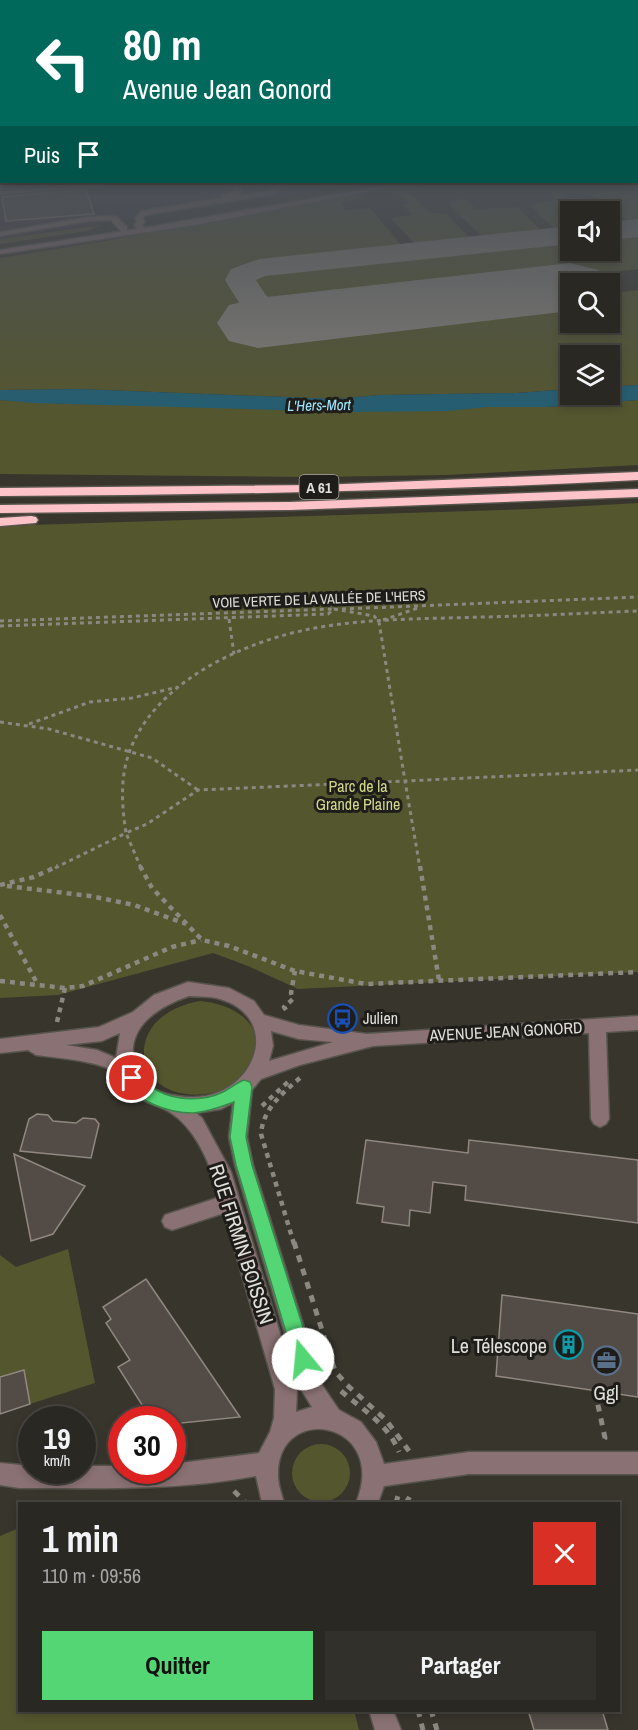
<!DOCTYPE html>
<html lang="fr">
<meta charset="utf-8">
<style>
:root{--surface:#2a2822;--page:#32302a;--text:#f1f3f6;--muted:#a5a6a5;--line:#464440;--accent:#53d673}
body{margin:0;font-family:"Archivo Narrow",sans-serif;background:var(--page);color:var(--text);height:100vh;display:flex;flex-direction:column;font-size:22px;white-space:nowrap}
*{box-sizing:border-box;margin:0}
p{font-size:20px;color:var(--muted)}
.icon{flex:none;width:33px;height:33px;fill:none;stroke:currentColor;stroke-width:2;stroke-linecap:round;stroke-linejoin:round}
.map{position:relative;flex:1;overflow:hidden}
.details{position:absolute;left:18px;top:1502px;width:602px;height:210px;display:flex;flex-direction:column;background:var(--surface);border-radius:0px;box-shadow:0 3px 9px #0003,0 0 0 2px var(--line)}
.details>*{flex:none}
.hud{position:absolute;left:0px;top:0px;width:639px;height:183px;box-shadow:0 3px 9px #0003,0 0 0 2px var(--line);background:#00695c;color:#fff;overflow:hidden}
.buttons{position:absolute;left:560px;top:201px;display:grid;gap:12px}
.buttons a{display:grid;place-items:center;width:60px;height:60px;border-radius:0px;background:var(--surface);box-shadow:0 3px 9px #0003,0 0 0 2px var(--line);font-size:30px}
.speed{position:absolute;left:18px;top:1406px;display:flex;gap:12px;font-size:30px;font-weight:700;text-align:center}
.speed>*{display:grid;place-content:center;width:78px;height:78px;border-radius:50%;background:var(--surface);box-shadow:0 3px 9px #0003,0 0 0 2px var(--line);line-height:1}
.speed small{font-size:15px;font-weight:400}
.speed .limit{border:9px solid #d22;background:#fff;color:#111}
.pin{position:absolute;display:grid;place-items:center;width:51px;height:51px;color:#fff;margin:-26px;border:3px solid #fff;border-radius:50%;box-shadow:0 2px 6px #0007}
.me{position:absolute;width:66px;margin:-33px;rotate:343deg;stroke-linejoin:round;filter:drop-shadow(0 0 4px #0008)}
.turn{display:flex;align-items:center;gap:21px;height:126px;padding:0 24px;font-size:27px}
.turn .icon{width:78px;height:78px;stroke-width:2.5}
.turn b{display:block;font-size:42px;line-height:51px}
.then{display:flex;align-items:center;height:57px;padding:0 24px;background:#0003;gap:12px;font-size:22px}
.round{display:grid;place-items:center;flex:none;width:63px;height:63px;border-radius:0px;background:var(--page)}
.overview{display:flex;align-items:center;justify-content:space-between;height:102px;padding:0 24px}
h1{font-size:36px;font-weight:700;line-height:45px}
.action{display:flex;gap:12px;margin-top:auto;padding:12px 24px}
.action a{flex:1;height:69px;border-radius:0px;background:var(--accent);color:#111;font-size:24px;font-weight:700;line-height:69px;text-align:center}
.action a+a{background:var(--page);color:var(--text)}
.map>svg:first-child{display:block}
.commercial{fill:#443847}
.green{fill:#54562e}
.water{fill:#235e72}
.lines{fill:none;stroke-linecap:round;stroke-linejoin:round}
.taxiway{fill:#84817a;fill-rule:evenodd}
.runway{fill:#84817a;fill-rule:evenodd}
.building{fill:#534c46;stroke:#8f8780;stroke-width:1.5}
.minor-casing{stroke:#56544c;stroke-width:3}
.highway-casing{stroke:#56544c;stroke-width:3}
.path-far2{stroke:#8a8881;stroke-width:3;stroke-dasharray:4 4;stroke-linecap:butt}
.path-far1{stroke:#8a8881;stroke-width:4.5;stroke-dasharray:5 5;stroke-linecap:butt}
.path{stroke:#8a8881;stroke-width:5;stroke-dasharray:7 7;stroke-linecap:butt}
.minor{fill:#8a7173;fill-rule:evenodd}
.highway{fill:#fec3c9;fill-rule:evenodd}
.route{fill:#53d673;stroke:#368b4b;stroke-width:1.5}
.labels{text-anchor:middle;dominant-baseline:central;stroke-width:6;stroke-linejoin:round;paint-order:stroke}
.far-street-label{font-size:14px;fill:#e1dfda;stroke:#1e1d19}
.far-water-label{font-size:15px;font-style:italic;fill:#9fe5ff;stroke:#1e1d19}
.shield{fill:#1e1d19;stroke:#a6a5a0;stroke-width:1.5}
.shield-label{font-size:15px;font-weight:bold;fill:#e1dfda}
.park-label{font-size:16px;fill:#d3d88b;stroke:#1e1d19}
.poi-label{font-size:16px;fill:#e1dfda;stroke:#1e1d19;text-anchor:start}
.street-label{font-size:16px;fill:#e1dfda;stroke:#1e1d19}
.near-street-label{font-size:20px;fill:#e1dfda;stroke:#1e1d19}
.near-poi-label{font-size:20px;fill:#e1dfda;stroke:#1e1d19;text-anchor:end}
</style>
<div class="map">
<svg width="638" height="1730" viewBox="0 0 638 1730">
<rect width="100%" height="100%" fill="#38352d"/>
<path class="commercial" d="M0 180 345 182 349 186 0 239Z"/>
<path class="green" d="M638 182V224L627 221 590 195 627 189 633 186 630 183Z
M421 184 418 187 429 189 407 192 430 212 447 214 468 236 466 242 427 248 417 246 391 218 412 215 403 205 410 204 398 193 369 192Z
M556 190 565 197H581L601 211 570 212V232L554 228 531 207 537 203 559 200 549 191Z
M353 195 360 198 351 201H364L341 203 346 210 370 208 403 247 394 251 259 265C248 267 235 268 232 280L263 333 570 298V322H609V293L638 290V385L609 387V356H570V389L517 393 379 395 336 399 79 389 0 390V258L111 240Z
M460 199H465L476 209 517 207 544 233 499 240 486 238 479 234 448 203Z
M101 225 88 231 0 244V239Z
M638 231V269L292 308 265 303 248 277 252 274 270 270 570 238V250H609V234Z
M0 400 72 404 487 407H547L638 400V465L446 475 316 477 0 474Z
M638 503V972L298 989 248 966 213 953 58 995 0 998V526L531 509Z
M200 1001C240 1004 276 1033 246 1073 238 1084 224 1091 211 1093 133 1108 115 1016 200 1001Z
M68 1249 95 1383 30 1404 24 1370 0 1377V1255L16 1267Z
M292 1473a29 29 0 1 1 58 0a29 29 0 1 1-58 0Z
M19 1528 20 1710H354L359 1730H0V1536Z"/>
<path class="water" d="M638 385V400L547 407H487L447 411 350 412 33 403 0 400V390L79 389 336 399 379 395 517 393 570 389V394H609V387Z"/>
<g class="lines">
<path class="taxiway" d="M638 219V237L609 240V222Z
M570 226V244L265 276 256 280C275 310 273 304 305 312L310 319 305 326C259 337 246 315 225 280L231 269 259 259Z"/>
<path class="runway" d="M570 263 598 270 607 284H570V311L258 348 229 341 217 323 229 305 258 298Z"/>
</g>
<path class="building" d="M0 182H84L0 189Z
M86 189 94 214 6 221 2 197Z
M37 1114 48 1115 53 1121 76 1123 83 1118 95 1119 99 1124 91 1158 20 1151 29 1119Z
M366 1140 468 1153 469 1140 638 1160V1223L465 1200 466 1186 433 1182 430 1213 410 1210 409 1226 382 1222 384 1207 357 1203Z
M14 1154 85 1186 53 1234 31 1241Z
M146 1279 240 1417 172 1424V1419H151L118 1367 130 1360 106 1323 111 1319 103 1307Z
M502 1295 638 1314V1397L496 1376Z
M24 1370 30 1404 0 1414V1377Z
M528 1710H602L608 1730H534Z"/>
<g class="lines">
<defs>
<path id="minor" d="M119 182H142L0 195V191Z
M230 182H236L242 191 238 196 271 190 274 188 272 182H278L282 188 273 194 146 215 143 218 145 222 142 225 144 228 406 182H417L195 225 0 254V250L137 229 134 225 137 222 135 218 141 211 222 198V195L234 191Z
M116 216 127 227V231H121L111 220 89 221 0 236V232L89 217Z
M188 982 229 988 254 1001 264 1015 299 1025 367 1034 638 1016V1030L606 1032 609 1119 606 1124 600 1127 594 1124 591 1119 589 1033 373 1046 300 1065 261 1079 252 1090 247 1137 253 1165 322 1385 339 1410 361 1422 376 1442 384 1464 469 1452H638V1474H469L384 1486 378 1503H356C390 1420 276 1401 278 1476 278 1485 282 1495 284 1503H262L256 1476C178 1491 98 1488 19 1488L0 1485V1463L32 1466V1470H82V1466H122V1470H172V1464L259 1453 270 1432 274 1418 275 1389 224 1213 172 1230 165 1227 162 1221 165 1215 220 1197C211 1167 197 1128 168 1111 158 1105 144 1103 135 1095 129 1090 126 1082 121 1076 106 1061 57 1058 36 1055L28 1050 0 1053V1039L99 1027 133 1012 154 995ZM189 996C199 997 211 996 220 999 288 1019 252 1109 178 1096 167 1095 157 1092 148 1085 141 1080 136 1071 134 1062 126 1026 160 1006 189 996ZM271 1031 299 1039 333 1042 269 1061 273 1046ZM120 1033 116 1058 97 1050 66 1045 102 1041ZM233 1103 229 1137 235 1165 302 1391 312 1407 296 1412 297 1389 231 1172 202 1118 196 1113 221 1109Z
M369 1710H393L401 1730H375Z"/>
<path id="highway" d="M638 472V480C425 491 213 495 0 496V488L319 485Z
M638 489V497L290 510 0 513V505L290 502Z
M31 516 36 517 38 520 36 523 0 526V518Z"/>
</defs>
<use href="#minor" class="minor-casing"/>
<use href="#highway" class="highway-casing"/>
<path class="path-far2" d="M342 609 638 597
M229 619 234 654
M383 620 421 607
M0 621 334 609
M0 626 328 614 334 609 374 616 379 622 405 781 638 770
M0 722 49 729 152 758 198 790
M29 724 90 702 132 698 178 687
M55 868 126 833C122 807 120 781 128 756 152 682 244 641 315 628 370 618 427 619 483 617 535 616 586 613 638 611
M141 868 126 833 147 824 198 790 405 781 420 868"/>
<path class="path-far1" d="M140 866 152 888 202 940 229 946 295 971 366 984 638 972
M420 866 439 980
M0 885 34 877 58 866
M7 886 90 896 134 905 186 924
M0 915 38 985
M0 981 65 988 83 986 172 947 201 940
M286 1010 284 1007 293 999 291 993 295 971
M57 1022 65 988
M262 1106 289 1081
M294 1244 261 1134C263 1108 283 1093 301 1077"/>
<path class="path" d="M294 1242 335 1371 347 1385 386 1420 409 1451
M341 1391C363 1410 388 1424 399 1452
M595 1391 605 1438 602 1442
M234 1491 246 1503
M396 1503 399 1492
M406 1503 413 1491
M418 1710 423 1730
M431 1710 437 1730"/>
<use href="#minor" class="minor"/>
<use href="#highway" class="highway"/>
</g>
<linearGradient id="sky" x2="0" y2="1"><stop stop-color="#1f1d19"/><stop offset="0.43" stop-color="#4d5157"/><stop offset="1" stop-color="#4d5157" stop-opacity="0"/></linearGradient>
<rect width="638" height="422" fill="url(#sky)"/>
<path class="route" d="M132 1072C142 1075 148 1086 158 1091 177 1101 205 1101 223 1092 231 1088 236 1083 244 1080L250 1082 252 1087 246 1137 252 1165 313 1359 310 1366 303 1368 297 1366 294 1359 236 1165 230 1137 234 1102C221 1107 207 1112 193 1113 168 1113 136 1102 124 1078L126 1074Z"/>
<defs>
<symbol id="bus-ring" viewBox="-11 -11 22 22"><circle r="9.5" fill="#1e1d19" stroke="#1a4fb4" stroke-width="1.5"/><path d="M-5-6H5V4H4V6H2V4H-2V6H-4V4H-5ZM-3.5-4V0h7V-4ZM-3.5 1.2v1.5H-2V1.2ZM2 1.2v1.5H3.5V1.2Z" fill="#1a4fb4"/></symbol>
<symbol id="building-ring" viewBox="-11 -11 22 22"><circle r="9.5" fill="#1e1d19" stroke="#0f9aa8" stroke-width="1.5"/><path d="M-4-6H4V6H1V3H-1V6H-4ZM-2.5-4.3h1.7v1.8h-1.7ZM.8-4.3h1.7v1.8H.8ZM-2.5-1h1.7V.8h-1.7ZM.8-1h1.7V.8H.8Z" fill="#0f9aa8"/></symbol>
<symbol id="office-ring" viewBox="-11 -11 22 22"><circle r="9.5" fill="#1e1d19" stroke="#5c6f8a" stroke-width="1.5"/><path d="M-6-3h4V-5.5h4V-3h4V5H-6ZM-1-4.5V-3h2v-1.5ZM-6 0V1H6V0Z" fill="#5c6f8a"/></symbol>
</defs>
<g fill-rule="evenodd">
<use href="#bus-ring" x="326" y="1002" width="33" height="33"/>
<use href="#building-ring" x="552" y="1328" width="33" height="33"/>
<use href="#office-ring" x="590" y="1344" width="33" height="33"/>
</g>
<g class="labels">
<g class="far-street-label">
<text transform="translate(319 599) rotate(-2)">VOIE VERTE DE LA VALLÉE DE L'HERS</text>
</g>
<g class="far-water-label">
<text transform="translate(319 405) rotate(-1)">L'Hers-Mort</text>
</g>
<rect class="shield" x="299.5" y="475" width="39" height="24" rx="4.5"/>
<g class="shield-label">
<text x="319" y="487">A 61</text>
</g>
<g class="park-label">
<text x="358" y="786">Parc de la<tspan x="358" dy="18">Grande Plaine</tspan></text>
</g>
<g class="poi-label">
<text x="363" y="1018">Julien</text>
</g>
<g class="street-label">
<text transform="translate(506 1031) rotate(-3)">AVENUE JEAN GONORD</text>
</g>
<g class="near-street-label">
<text transform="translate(242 1244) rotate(72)">RUE FIRMIN BOISSIN</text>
</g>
<g class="near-poi-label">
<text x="547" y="1345">Le Télescope</text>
<text x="606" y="1392" text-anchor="middle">Ggl</text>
</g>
</g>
</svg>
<div class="buttons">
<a><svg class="icon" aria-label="sound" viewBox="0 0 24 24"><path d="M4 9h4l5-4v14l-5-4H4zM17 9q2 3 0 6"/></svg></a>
<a><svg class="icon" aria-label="search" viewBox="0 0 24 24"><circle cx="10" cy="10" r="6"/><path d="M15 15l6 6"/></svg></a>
<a><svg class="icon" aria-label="layers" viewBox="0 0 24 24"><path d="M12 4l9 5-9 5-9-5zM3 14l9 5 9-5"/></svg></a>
</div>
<div class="speed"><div>19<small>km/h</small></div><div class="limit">30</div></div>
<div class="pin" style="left:132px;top:1078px;background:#d93025"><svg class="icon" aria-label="arrive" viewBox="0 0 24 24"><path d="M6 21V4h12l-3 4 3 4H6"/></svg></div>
<svg class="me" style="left:303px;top:1359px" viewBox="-20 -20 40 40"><circle r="19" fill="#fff"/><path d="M0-13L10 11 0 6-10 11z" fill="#53d673"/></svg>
<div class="hud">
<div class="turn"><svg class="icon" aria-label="left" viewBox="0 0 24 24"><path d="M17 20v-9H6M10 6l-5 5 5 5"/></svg><div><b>80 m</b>Avenue Jean Gonord</div></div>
<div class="then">Puis<svg class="icon" aria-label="arrive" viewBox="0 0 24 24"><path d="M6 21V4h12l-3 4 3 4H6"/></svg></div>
</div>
<section class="details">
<div class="overview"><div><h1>1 min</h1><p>110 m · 09:56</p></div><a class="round" style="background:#d93025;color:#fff"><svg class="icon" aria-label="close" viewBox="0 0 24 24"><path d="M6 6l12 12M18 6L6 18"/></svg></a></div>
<div class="action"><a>Quitter</a><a>Partager</a></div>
</section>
</div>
